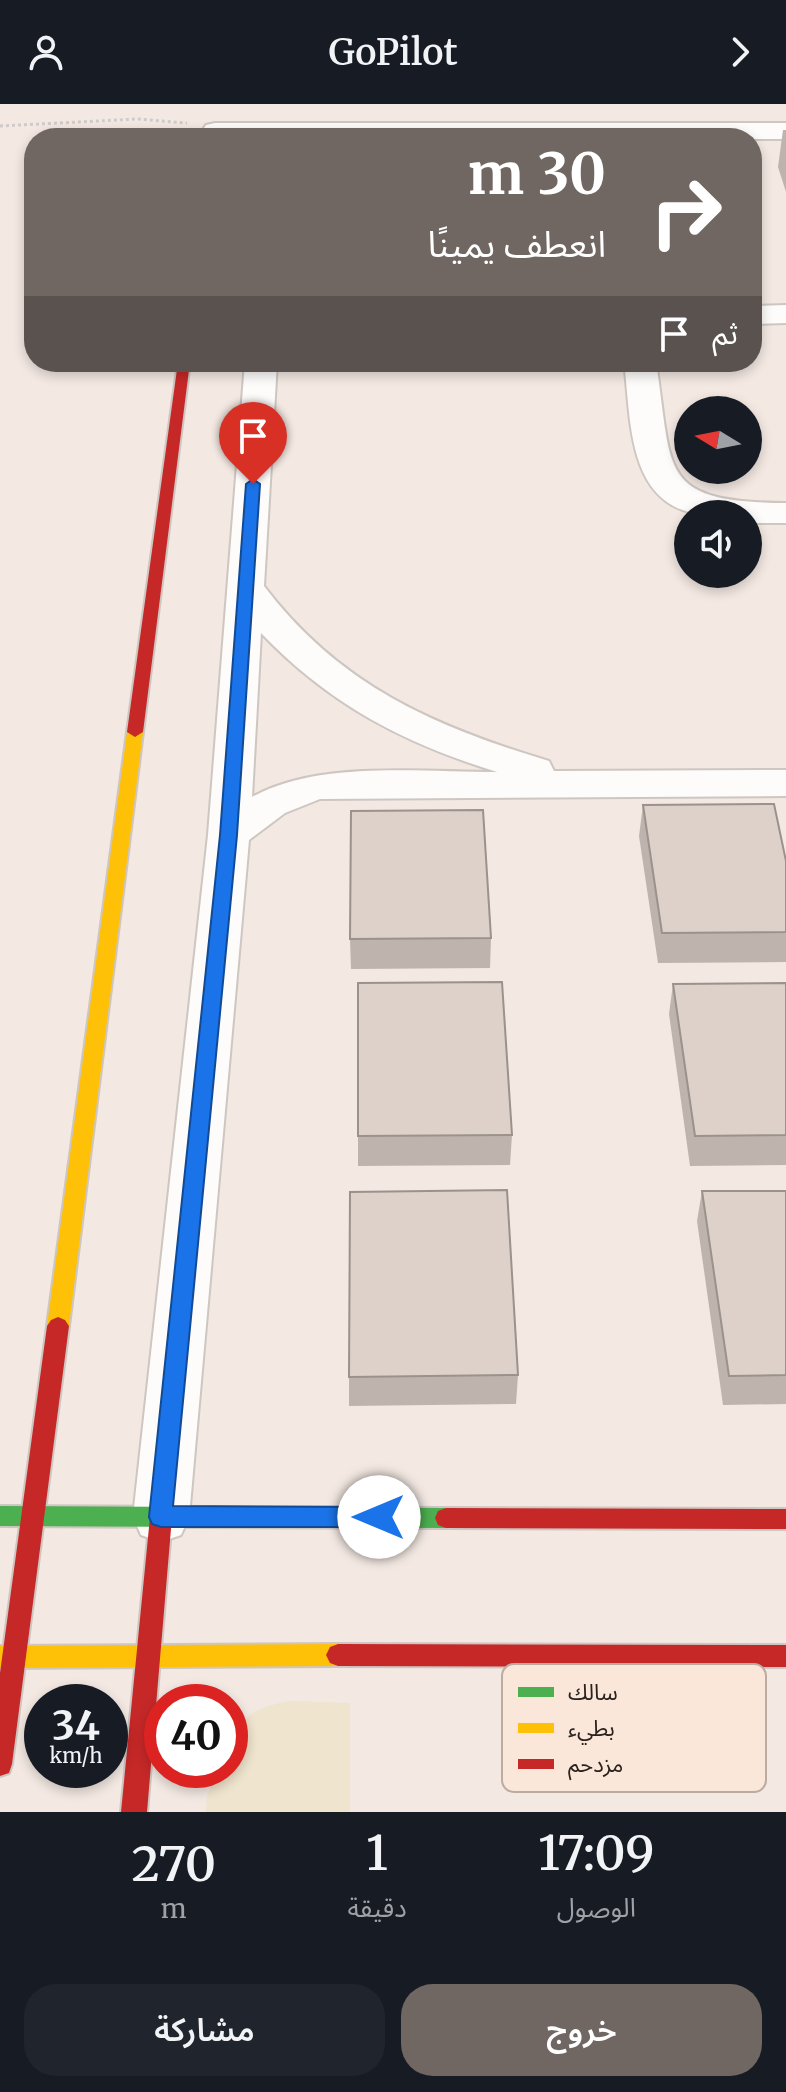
<!DOCTYPE html>
<html lang="ar">
<meta charset="utf-8">
<style>
:root{--surface:#171b24;--page:#20242c;--text:#f1f3f6;--muted:#9ea1a6;--accent:#706762}
body{margin:0;font-family:Merriweather,"Noto Sans Arabic",serif;background:var(--page);color:var(--text);direction:rtl;height:100vh;display:flex;flex-direction:column;font-size:30px;white-space:nowrap}
*{box-sizing:border-box;margin:0}
p{font-size:26px;color:var(--muted)}
.icon{flex:none;width:44px;height:44px;fill:none;stroke:currentColor;stroke-width:2;stroke-linecap:round;stroke-linejoin:round}
.map{position:relative;height:1708px;overflow:hidden;direction:ltr}
.sheet{display:flex;flex-direction:column;background:var(--surface);flex:1}
.sheet>*{flex:none}
.banner{position:absolute;left:24px;top:24px;width:738px;height:244px;border-radius:32px;box-shadow:0 4px 12px #0003;direction:rtl;background:#706762;color:#fff;overflow:hidden}
.needle{width:52px;rotate:280deg}
.fabs{position:absolute;left:674px;top:292px;display:grid;gap:16px}
.fabs a{display:grid;place-items:center;width:88px;height:88px;border-radius:50%;background:var(--surface);box-shadow:0 4px 12px #0003;font-size:40px}
.speed{position:absolute;left:24px;top:1580px;display:flex;gap:16px;font-size:40px;font-weight:700;text-align:center}
.speed>*{display:grid;place-content:center;width:104px;height:104px;border-radius:50%;background:var(--surface);box-shadow:0 4px 12px #0003;line-height:1}
.speed small{font-size:20px;font-weight:400}
.speed .limit{border:12px solid #d22;background:#fff;color:#111}
.pin{position:absolute;display:grid;place-items:center;width:68px;height:68px;color:#fff;margin:-82px -34px;border-radius:50% 50% 50% 0;rotate:-45deg;box-shadow:0 0 8px #0007}
.pin .icon{rotate:45deg}
.me{position:absolute;width:88px;margin:-44px;rotate:270deg;stroke-linejoin:round;filter:drop-shadow(0 0 6px #0008)}
.turn{display:flex;align-items:center;gap:28px;height:168px;padding:0 24px;font-size:36px}
.turn .icon{width:104px;height:104px;stroke-width:2.5}
.turn b{display:block;font-size:56px;line-height:68px}
.then{display:flex;align-items:center;height:76px;padding:0 24px;background:#0003;gap:16px;font-size:30px}
.eta{display:flex;justify-content:space-evenly;align-items:center;height:136px;text-align:center}
.eta b{font-size:48px;font-weight:600;line-height:56px}
.button{display:flex;gap:16px;margin-top:auto;padding:16px 24px}
.button a{flex:1;height:92px;border-radius:32px;background:var(--accent);color:#fff;font-size:32px;font-weight:600;line-height:92px;text-align:center}
.button a+a{background:var(--page);color:var(--text)}
header{display:flex;justify-content:space-between;align-items:center;height:104px;padding:0 24px;background:var(--surface);font-size:36px;font-weight:600}
.map>svg:first-child{display:block}
.sand{fill:#efe4cd}
.lines{fill:none;stroke-linecap:round;stroke-linejoin:round}
.street-casing{stroke:#cec6c1;stroke-width:4}
.fast-casing{stroke:#cec6c1;stroke-width:4}
.slow-casing{stroke:#cec6c1;stroke-width:4}
.jam-casing{stroke:#cec6c1;stroke-width:4}
.path{stroke:#cfcbc9;stroke-width:3;stroke-dasharray:3 3;stroke-linecap:butt}
.street{fill:#fdfcfb;fill-rule:evenodd}
.fast{fill:#4caf50;fill-rule:evenodd}
.slow{fill:#ffc107;fill-rule:evenodd}
.jam{fill:#c62828;fill-rule:evenodd}
.wall{fill:#beb4ad}
.building{fill:#ddd1c9;stroke:#9b928d;stroke-width:2}
.route{fill:#1a73e8;stroke:#114b97;stroke-width:2}
.key{fill:#fbe6da;stroke:#bcaba1;stroke-width:2}
.key-label{font-size:22px;fill:#29221d}
</style>
<header><svg class="icon" aria-label="forward" viewBox="0 0 24 24"><path d="M9 5l7 7-7 7"/></svg>GoPilot<svg class="icon" aria-label="person" viewBox="0 0 24 24"><circle cx="12" cy="8" r="4"/><path d="M4 21q1-7 8-7t8 7"/></svg></header>
<div class="map">
<svg width="786" height="1708" viewBox="0 0 786 1708">
<rect width="100%" height="100%" fill="#f3e8e2"/>
<path class="sand" d="M290 1597 350 1599V1708H206L207 1692 216 1666H230C230 1620 245 1605 290 1597Z"/>
<g class="lines">
<defs>
<path id="street" d="M215 19H786V35L206 33 202 27 206 21Z
M786 201V219L752 220V202Z
M245 258H277L264 482C339 581 433 622 549 657L554 667 786 666V692L320 695 285 709 249 736 189 1413 181 1431 161 1438 141 1431 133 1413 208 731ZM261 529C329 600 403 639 497 668 421 668 318 656 252 693Z
M624 258H656C673 368 657 398 786 399V419H748V410C730 410 710 413 693 409 626 395 631 310 624 258Z"/>
<path id="fast" d="M0 1402 446 1404 454 1407 457 1414 454 1421 446 1424 0 1422Z"/>
<path id="slow" d="M135 623 143 628 69 1222 65 1228 58 1231 51 1228 47 1222 127 628Z
M338 1540 346 1543 350 1551 346 1559 338 1562 0 1564V1542Z"/>
<path id="jam" d="M178 258H190L143 628 135 633 127 628Z
M58 1213 65 1216 69 1222 12 1660 9 1669 0 1672V1569L47 1222 51 1216Z
M161 1403 169 1406 172 1413 147 1708H121L150 1413 153 1406Z
M446 1404 786 1405V1425L446 1424 438 1421 435 1414 438 1407Z
M338 1540 786 1541V1563L338 1562 330 1559 326 1551 330 1543Z"/>
</defs>
<use href="#street" class="street-casing"/>
<use href="#fast" class="fast-casing"/>
<use href="#slow" class="slow-casing"/>
<use href="#jam" class="jam-casing"/>
<path class="path" d="M0 22 137 15 187 19"/>
<use href="#street" class="street"/>
<use href="#fast" class="fast"/>
<use href="#slow" class="slow"/>
<use href="#jam" class="jam"/>
</g>
<path class="wall" d="M783 26H786V88L778 63Z
M643 701 786 757V858L658 859 639 732Z
M491 834 490 864 351 865 350 835Z
M786 879V1061L690 1062 669 910 673 880Z
M512 1031 510 1061 358 1062V1032Z
M702 1087H786V1300L723 1301 697 1117Z
M518 1271 516 1300 349 1302V1273Z"/>
<path class="building" d="M441 25H505L506 34H441Z
M338 26H403V34H338Z
M544 26H608L610 34H545Z
M646 26H710L712 34H648Z
M774 700 786 757V828L662 829 643 701Z
M483 706 491 834 350 835 351 707Z
M502 878 512 1031 358 1032V879Z
M786 879V1031L695 1032 673 880Z
M507 1086 518 1271 349 1273 350 1088Z
M702 1087H786V1271L729 1272Z"/>
<path class="route" d="M253 375 260 380 237 731 173 1402 379 1403 388 1406 391 1413 388 1420 379 1423H161L152 1420 149 1413 220 731 246 380Z"/>
<rect x="502" y="1560" width="264" height="128" rx="12" class="key"/>
<rect x="518" y="1583" width="36" height="10" fill="#4caf50"/>
<rect x="518" y="1619" width="36" height="10" fill="#ffc107"/>
<rect x="518" y="1655" width="36" height="10" fill="#c62828"/>
<g class="key-label">
<text x="568" y="1596">سالك</text>
<text x="568" y="1632">بطيء</text>
<text x="568" y="1668">مزدحم</text>
</g>
</svg>
<div class="fabs">
<a><svg class="needle" viewBox="-14 -14 28 28"><path d="M0-13l5 13h-10z" fill="#e53935"/><path d="M0 13l5-13h-10z" fill="#9ea1a6"/></svg></a>
<a><svg class="icon" aria-label="sound" viewBox="0 0 24 24"><path d="M4 9h4l5-4v14l-5-4H4zM17 9q2 3 0 6"/></svg></a>
</div>
<div class="speed"><div>34<small>km/h</small></div><div class="limit">40</div></div>
<div class="pin" style="left:253px;top:380px;background:#d93025"><svg class="icon" aria-label="arrive" viewBox="0 0 24 24"><path d="M6 21V4h12l-3 4 3 4H6"/></svg></div>
<svg class="me" style="left:379px;top:1413px" viewBox="-20 -20 40 40"><circle r="19" fill="#fff"/><path d="M0-13L10 11 0 6-10 11z" fill="#1a73e8"/></svg>
<div class="banner">
<div class="turn"><svg class="icon" aria-label="right" viewBox="0 0 24 24"><path d="M7 20v-9h11M14 6l5 5-5 5"/></svg><div><b>30 m</b>انعطف يمينًا</div></div>
<div class="then">ثم<svg class="icon" aria-label="arrive" viewBox="0 0 24 24"><path d="M6 21V4h12l-3 4 3 4H6"/></svg></div>
</div>
</div>
<section class="sheet">
<div class="eta">
<div><b>17:09</b><p>الوصول</p></div>
<div><b>1</b><p>دقيقة</p></div>
<div><b>270</b><p>m</p></div>
</div>
<div class="button"><a>خروج</a><a>مشاركة</a></div>
</section>
